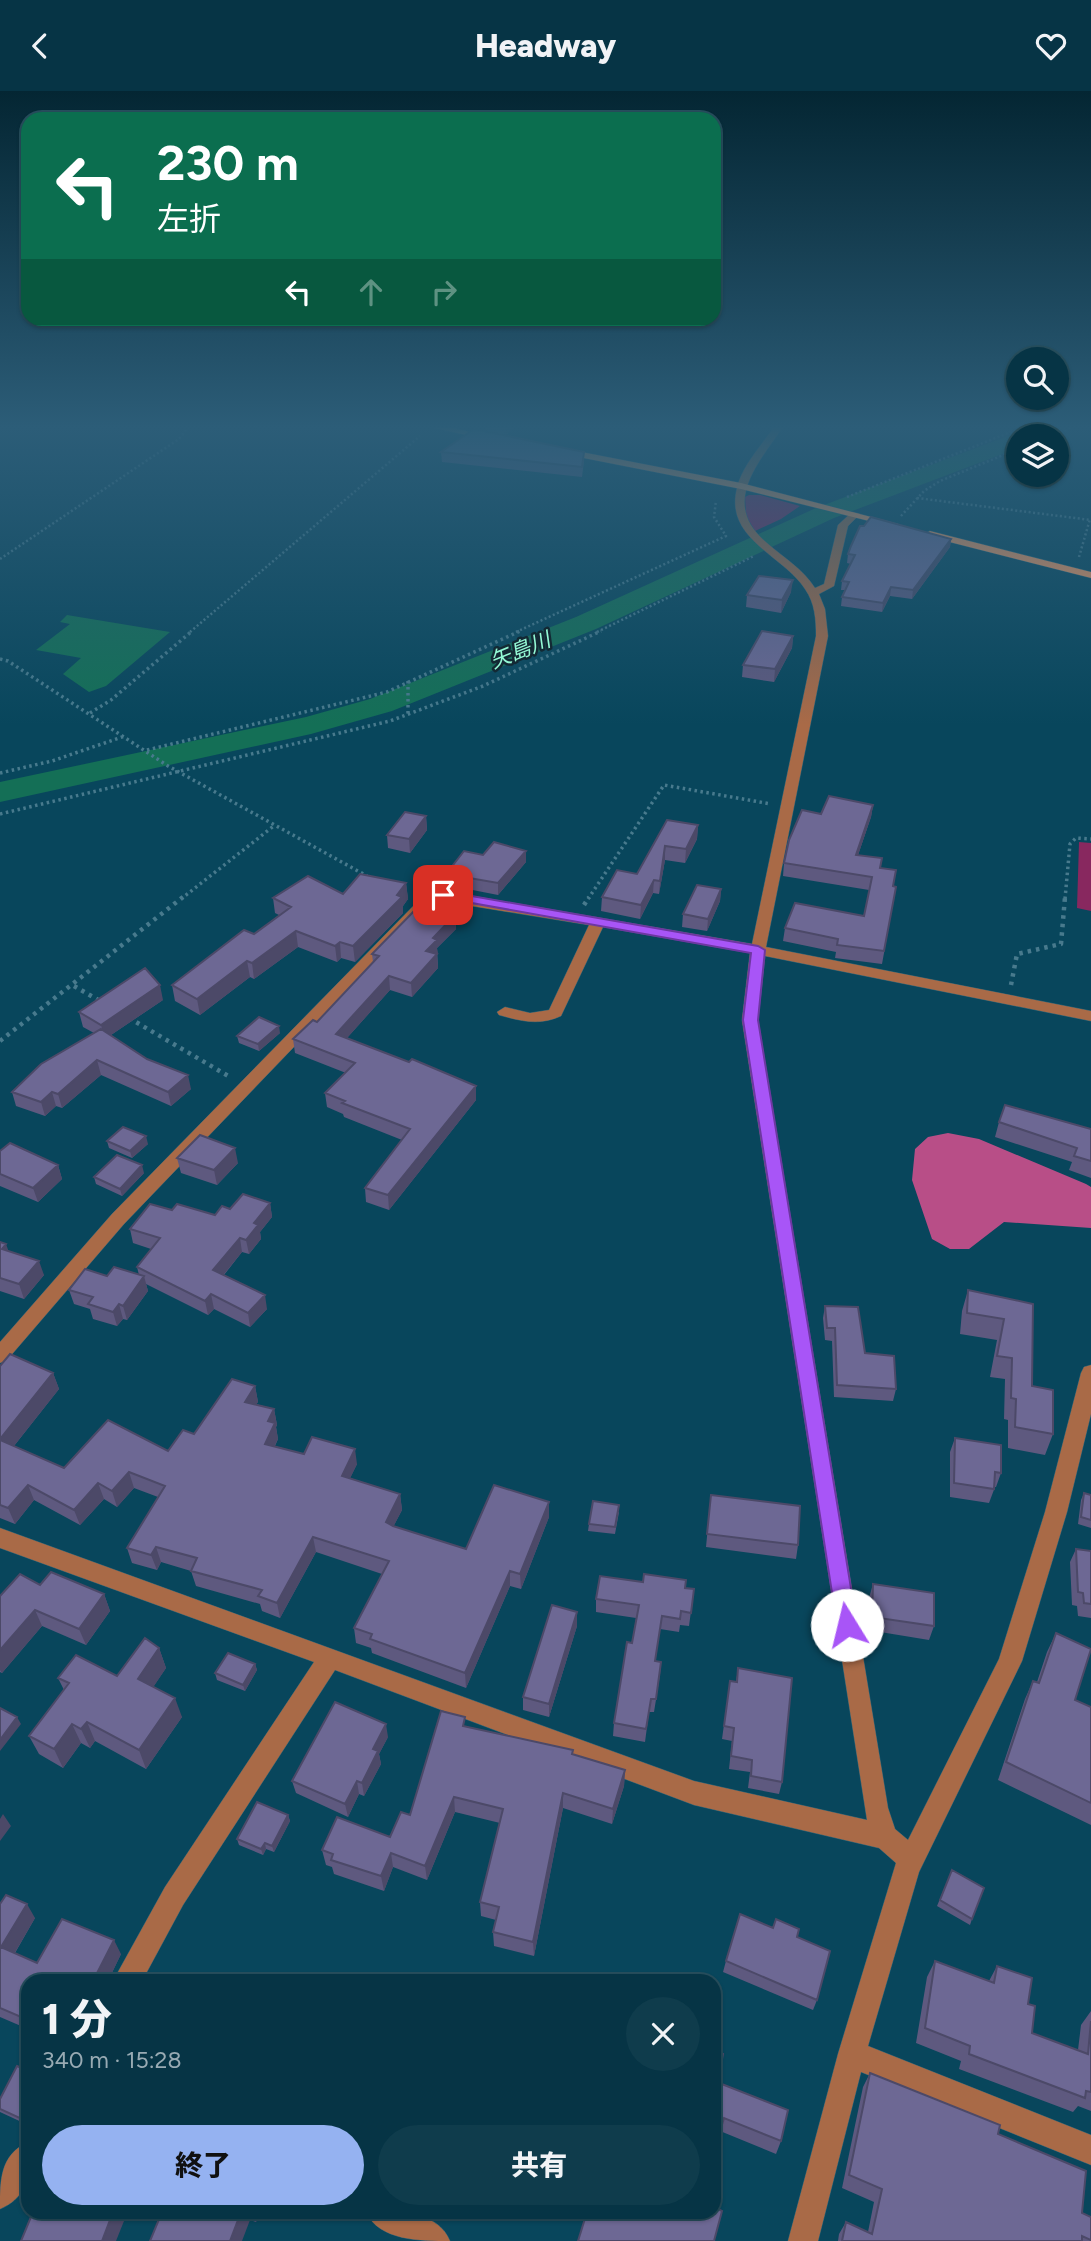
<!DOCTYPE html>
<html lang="ja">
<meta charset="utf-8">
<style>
:root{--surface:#063445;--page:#0f3c4c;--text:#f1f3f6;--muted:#98aab3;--line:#274f5e;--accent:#95b2f1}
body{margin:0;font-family:Figtree,"Noto Sans JP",sans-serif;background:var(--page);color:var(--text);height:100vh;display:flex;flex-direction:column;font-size:26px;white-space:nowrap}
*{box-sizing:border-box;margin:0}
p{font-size:23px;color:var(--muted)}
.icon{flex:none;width:38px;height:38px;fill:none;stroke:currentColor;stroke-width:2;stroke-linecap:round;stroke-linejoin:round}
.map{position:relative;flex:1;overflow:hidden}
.sheet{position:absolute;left:21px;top:1883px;width:700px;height:245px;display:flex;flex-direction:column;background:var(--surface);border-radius:21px;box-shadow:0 2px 5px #0004,0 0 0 2px var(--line)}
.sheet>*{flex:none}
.guide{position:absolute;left:21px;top:21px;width:700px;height:214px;border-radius:21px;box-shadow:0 2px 5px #0004,0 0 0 2px var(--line);background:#0b6e4f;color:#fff;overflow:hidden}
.fabs{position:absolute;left:1006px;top:256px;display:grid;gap:14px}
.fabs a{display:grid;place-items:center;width:63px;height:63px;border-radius:50%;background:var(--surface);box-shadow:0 2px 5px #0004,0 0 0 2px var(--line);font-size:35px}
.pin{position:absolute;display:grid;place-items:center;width:60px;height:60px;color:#fff;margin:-30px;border-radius:14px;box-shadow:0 4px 10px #0006}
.me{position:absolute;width:77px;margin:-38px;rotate:351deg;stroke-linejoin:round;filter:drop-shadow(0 0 5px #0008)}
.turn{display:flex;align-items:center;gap:24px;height:147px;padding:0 21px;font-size:32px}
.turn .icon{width:91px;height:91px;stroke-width:2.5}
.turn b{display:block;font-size:49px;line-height:60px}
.lanes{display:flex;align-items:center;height:66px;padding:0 21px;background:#0003;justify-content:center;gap:35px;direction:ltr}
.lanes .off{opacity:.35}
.round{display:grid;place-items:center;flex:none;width:74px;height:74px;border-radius:37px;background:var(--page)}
.headline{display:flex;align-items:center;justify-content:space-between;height:119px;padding:0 21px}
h1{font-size:42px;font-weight:800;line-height:52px}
.button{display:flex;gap:14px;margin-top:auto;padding:14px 21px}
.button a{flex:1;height:80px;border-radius:42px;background:var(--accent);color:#111;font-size:28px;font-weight:800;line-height:80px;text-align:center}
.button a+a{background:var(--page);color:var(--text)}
header{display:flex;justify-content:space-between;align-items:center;height:91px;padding:0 21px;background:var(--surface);font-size:32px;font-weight:800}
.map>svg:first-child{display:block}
.green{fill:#88285f}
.forest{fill:#b84e87}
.water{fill:#146f56}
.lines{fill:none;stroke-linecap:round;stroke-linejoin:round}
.river{fill:#146f56;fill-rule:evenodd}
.minor-casing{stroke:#2d6478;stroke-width:1}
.major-casing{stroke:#2d6478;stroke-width:1}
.path-far2{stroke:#487a8d;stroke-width:2.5;stroke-dasharray:2 2.5;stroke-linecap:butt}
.path-far1{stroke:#487a8d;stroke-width:3.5;stroke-dasharray:2.5 3.5;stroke-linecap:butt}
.path{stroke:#487a8d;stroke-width:4.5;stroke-dasharray:3.5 5;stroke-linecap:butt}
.minor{fill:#a96a47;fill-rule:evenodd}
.major{fill:#fe985e;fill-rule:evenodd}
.wall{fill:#5e597f}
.shaded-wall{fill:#4c4968}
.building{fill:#6d6894;stroke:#4c4968;stroke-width:2}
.route{fill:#a855f7;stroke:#6d37a1;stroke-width:2}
.labels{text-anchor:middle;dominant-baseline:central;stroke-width:5;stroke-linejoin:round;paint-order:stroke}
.far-water-label{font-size:21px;font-style:italic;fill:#94f9d5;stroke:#132934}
</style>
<header><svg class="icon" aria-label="back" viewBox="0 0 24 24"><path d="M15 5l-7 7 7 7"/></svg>Headway<svg class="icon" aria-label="heart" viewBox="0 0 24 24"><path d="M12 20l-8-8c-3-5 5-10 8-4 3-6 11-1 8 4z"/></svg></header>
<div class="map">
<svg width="1091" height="2150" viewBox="0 0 1091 2150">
<rect width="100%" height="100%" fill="#08465c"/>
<path class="green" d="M749 404H760L800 415 781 428 755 440 746 425 745 406Z
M1079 751 1091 752V820L1077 817Z"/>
<path class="forest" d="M948 1042 979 1048 1086 1093 1091 1096V1137L1004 1131 969 1158H950L932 1148 912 1089 915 1058 928 1046Z"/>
<path class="water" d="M67 524 170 541 106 595 89 601 63 583 81 567 36 559 70 533 60 531Z"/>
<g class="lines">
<path class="river" d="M1040 333H1071L1050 345H1018V357L834 427 596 538 392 620 311 643 0 711V691L306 626 370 608 576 526 816 417Z"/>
<defs>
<path id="minor" d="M776 333H785C759 372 719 412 767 452 784 467 803 478 815 497L824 493 838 434 852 421 860 423 848 435 834 495 819 503 825 518 828 545 766 856 1091 920V930L765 865 758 929 888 1717 895 1738 908 1749 999 1568 1045 1421 1081 1282 1084 1276 1091 1274V1323L1067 1421 1022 1570 919 1781 868 1955 1091 2044V2074L861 1981 818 2150H788L838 1963 896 1772 879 1757 694 1714 335 1579 183 1814 142 1890H113L165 1796 314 1571 0 1457V1437L694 1690 867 1729 742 929 750 862 603 836 561 925C539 935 521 930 499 924L497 921 505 916 530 922 549 919 589 834 435 809 124 1133 7 1269 0 1272V1251L112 1123 426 802 443 800 752 853 816 545C816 529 815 512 805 498 783 464 724 448 737 397 742 374 763 353 776 333Z
M28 2051C28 2080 31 2105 0 2118 0 2089 0 2064 28 2051Z
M366 2121C395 2121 437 2118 450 2150 421 2150 379 2150 366 2121Z"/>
<path id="major" d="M416 333H435L493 346 489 349Z
M561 357 741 392 898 433 893 436 741 398 558 362Z
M930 440 1091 481V487L926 445 925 443Z"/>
</defs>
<use href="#minor" class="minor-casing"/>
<use href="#major" class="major-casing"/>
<path class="path-far2" d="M1052 345 1079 333
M847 406 1031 333
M917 407 1091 429
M901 425 924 400 940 390 1018 358
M1079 466 1090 428
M0 468 179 348 191 333
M190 541 420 345
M516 541 726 445 714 426 716 410
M597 541 754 465"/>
<path class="path-far1" d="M0 568 8 570 168 675 367 785
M408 590V625
M90 622 111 609 192 540
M147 659 387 601 520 540
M0 682 52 670 125 645
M0 723 390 630 483 595 601 540
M181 808 275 734
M588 808 664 694 771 713
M1065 808 1070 753 1076 747 1091 748"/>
<path class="path" d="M584 814 589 806
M1011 894 1017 863 1061 853 1065 806
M74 895 100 910
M129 927 230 986
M0 950 183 806"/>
<use href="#minor" class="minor"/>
<use href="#major" class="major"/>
</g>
<path class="wall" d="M485 333H519L506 344 485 340Z
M441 361H584V370L582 386 442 371Z
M951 448 950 456 912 508 890 505 882 521 841 515 842 506 845 499H841L842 490 851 473 847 472 848 463Z
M791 501 781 522 746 516 747 504Z
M793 545 792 557 774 591 742 586 743 574Z
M873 714 871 726 858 764 880 777 893 795 896 796 882 873 835 867 836 861 783 850 785 837 864 825 869 799 783 785 784 772 821 723Z
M426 725 427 739 410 762 388 757 387 744Z
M667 729 698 734 697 748 685 772 665 769 659 803 653 802 640 828 601 820 602 806 637 783Z
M526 760V771L498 804 447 794 446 783 483 764Z
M406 792 408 808 403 815V822L355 871 341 867 337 871 298 856 254 888 250 886 200 924 175 910 172 894 254 843 279 824 275 822 273 807 343 803Z
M721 798 720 810 707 840 682 836 683 823Z
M455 824 456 838 437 857 438 877 412 906 390 899 347 947 476 1009 389 1119 366 1111 365 1097 402 1049 344 1026 343 1023 327 1016 325 1002 346 982 295 962 293 948 317 931 373 871 372 863Z
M163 909 111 944 191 998 171 1015 101 984 62 1017 56 1015 45 1025 16 1015 12 1001 94 942 83 936 79 921Z
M280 942 259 960 239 952 237 945Z
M999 1031 1091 1038V1087L1069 1079 1072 1071 995 1046Z
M107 1050 148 1053 132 1067 109 1057Z
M0 1060 58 1074 62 1088 38 1111 0 1095Z
M177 1067 238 1072 217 1094 181 1082Z
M144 1082 122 1105 96 1093 94 1086Z
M270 1112 272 1126 260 1141 261 1148 249 1163 242 1161 224 1184 267 1218 250 1236 214 1218 208 1224 146 1193 148 1200 127 1229 123 1228 117 1235 93 1228 90 1218 74 1213 69 1199 107 1185 139 1184 137 1176 151 1158 133 1152 130 1138 172 1119 215 1124 230 1118Z
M0 1151 9 1160 44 1184 24 1208 0 1200Z
M968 1199 1033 1213 1032 1295 1053 1343 1045 1364 1008 1357V1329L1004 1328 1005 1288 990 1286 997 1249 960 1243 962 1220Z
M825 1215 896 1298 893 1310 834 1306 832 1250 825 1249 823 1227Z
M0 1275 53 1282 59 1298 14 1355 64 1377 168 1360 194 1343 255 1295 258 1311 256 1313 274 1318 277 1334 276 1336 278 1348 275 1355 304 1363 357 1373 350 1387 400 1403 402 1419 393 1436 466 1458 549 1426 521 1498 510 1495 466 1597 372 1562 371 1557 356 1552 354 1537 382 1483 316 1461 280 1527 262 1520 260 1513 196 1495 191 1480 161 1471 157 1479 132 1472 127 1457 158 1406 134 1397 117 1416 104 1408 80 1434 34 1409 15 1433 0 1427Z
M955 1347 1001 1382 996 1396H995L989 1412 950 1406V1361Z
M1084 1402 1091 1404V1437L1078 1433 1081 1409Z
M711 1404 798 1454 796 1468 706 1456Z
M619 1421 615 1443 588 1440 589 1433Z
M1076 1458 1091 1460V1527L1078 1525 1077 1515 1072 1514 1070 1471Z
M873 1493 934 1535 929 1549 868 1539 869 1507Z
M40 1494 104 1503 110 1520 86 1554 42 1535 2 1582 0 1581V1505Z
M685 1497 694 1498 689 1535 680 1534 679 1541 660 1538 655 1570 661 1571 660 1584 654 1621H649L645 1651 613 1645 614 1632 632 1552 636 1527 596 1521V1508Z
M577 1521V1535L549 1626 523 1619V1606Z
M1056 1542 1075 1609 1091 1616V1734L998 1689 1025 1608 1033 1590 1037 1591 1047 1561Z
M159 1557 166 1577 153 1596 182 1626 146 1678 95 1650 90 1657 81 1652 63 1677 39 1663 29 1645 64 1599 58 1587 117 1585Z
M255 1573 257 1579 245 1600 217 1589 215 1582Z
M738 1577 782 1691 779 1703 748 1697 750 1681 729 1678 732 1650 722 1648 730 1590 736 1591Z
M465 1635 573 1659V1663L625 1679 624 1695 612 1733 563 1717 534 1865 494 1855 493 1841 496 1829 481 1825 480 1811 500 1732 455 1721 427 1789 393 1776 384 1800 334 1783 332 1776 326 1774 322 1759 390 1746 410 1724Z
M388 1646 379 1663 381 1673 364 1705 359 1703 348 1726 296 1702 292 1690Z
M288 1724 290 1730 274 1761 266 1758 263 1764 239 1754 237 1748Z
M952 1779 972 1828 970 1834 937 1815Z
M0 1813 35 1827 15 1862 37 1872 121 1863 108 1890H28V1938L0 1926Z
M773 1837 797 1846 817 1909 813 1919 723 1881 726 1870Z
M935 1870 989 1890 997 1875 1028 1913 1032 1942 1078 1959 1081 1934 1091 1920V2020L1078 2015 1073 2021 959 1978 961 1970 916 1952 927 1886Z
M714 1960 723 1963 717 1991 781 2050 776 2063 720 2040 714 2060Z
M17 1975 28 2034 0 2021V2018Z
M870 1982 998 2043 1082 2122 1091 2150H838L839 2143 846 2131 868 2141 874 2111 842 2097 863 1996Z
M162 2121H260L256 2131 250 2129Z"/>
<path class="shaded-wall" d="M508 333H519L506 344V335Z
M951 448 950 456 912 508 913 499Z
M793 489 791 501 781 522 782 509Z
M891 496 890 505 882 521 883 512Z
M793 545 792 557 774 591 775 578Z
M873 714 871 726 854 776 856 764Z
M426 725 427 739 410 762 409 748Z
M698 734 697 748 685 772 686 758Z
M665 755V769L659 803 660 790Z
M526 760V771L498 804V792Z
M654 789 653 802 640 828 641 814Z
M406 792 408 808 403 815V822L355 871 353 855 397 804Z
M721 798 720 810 707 840 708 828Z
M455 824 456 838 437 857 438 862 427 873 426 860 433 847Z
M296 840 298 856 254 888 252 872Z
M340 851 341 867 337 871 335 855Z
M437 863 438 877 412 906 411 892Z
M247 870 250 886 200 924 197 908Z
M389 885 390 899 338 957 336 943Z
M160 894 163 909 105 948 101 934Z
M279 935 280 942 259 960 258 953Z
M97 969 101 984 62 1017 58 1003Z
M188 984 191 998 171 1015 168 1001Z
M476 995V1009L389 1119 388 1104Z
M52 1001 56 1015 45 1025 41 1011Z
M146 1045 148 1053 132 1067 130 1060Z
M235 1057 238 1072 217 1094 214 1079Z
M58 1074 62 1088 38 1111 33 1097Z
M142 1074 144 1082 122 1105 120 1098Z
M270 1112 272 1126 260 1141 261 1148 249 1163 246 1149 254 1132Z
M240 1147 242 1161 216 1193 213 1179Z
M6 1153 11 1167 2 1158Z
M39 1170 44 1184 24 1208 19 1193Z
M144 1185 148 1200 127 1229 123 1215Z
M211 1203 214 1218 208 1224 205 1210Z
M265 1204 267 1218 250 1236 248 1222Z
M119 1213 123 1228 117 1235 113 1221Z
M53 1282 59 1298 6 1365 0 1348Z
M255 1295 258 1311 248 1326 245 1311Z
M274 1318 277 1334 276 1336 278 1348 268 1368 265 1353 268 1330Z
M355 1358 357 1373 344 1400 342 1385Z
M129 1381 134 1397 117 1416 112 1400Z
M98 1392 104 1408 80 1434 74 1419Z
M28 1394 34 1409 15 1433 8 1417Z
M400 1403 402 1419 388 1446 386 1431Z
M549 1411V1426L521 1498 520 1483Z
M313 1446 316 1461 280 1527 277 1512Z
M156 1456 161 1471 157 1479 151 1464Z
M510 1480V1495L466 1597 465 1582Z
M104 1503 110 1520 86 1554 79 1538Z
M35 1519 42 1535 2 1582 0 1579V1559Z
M577 1521V1535L549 1626V1613Z
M159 1557 166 1577 146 1607 138 1588Z
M255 1573 257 1579 245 1600 243 1594Z
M175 1607 182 1626 146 1678 139 1659Z
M17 1626 21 1633 0 1660V1649Z
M87 1631 95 1650 90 1657 81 1638Z
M72 1633 81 1652 63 1677 54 1658Z
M386 1633 388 1646 379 1663 381 1673 364 1705 362 1692 373 1658Z
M625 1679 624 1695 612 1733 613 1718Z
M357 1690 359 1703 348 1726 345 1713Z
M563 1702V1717L534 1865 533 1851Z
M454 1706 455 1721 427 1789 425 1775Z
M3 1723 11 1735 0 1750V1728Z
M288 1724 290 1730 274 1761 272 1755Z
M265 1752 266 1758 263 1764 261 1758Z
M391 1762 393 1776 384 1800 381 1785Z
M27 1813 35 1827 10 1870 1 1856Z
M114 1849 121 1863 108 1890H93Z
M28 2021V2034L24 2029Z
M113 2121H124L126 2125 116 2150H102Z
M241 2121H245L250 2129 242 2150H230Z
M250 2121H260L256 2131Z"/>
<path class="building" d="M474 338 584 361 582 376 441 361Z
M871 426 951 448 913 499 891 496 883 512 842 506 849 491 842 490 855 464 848 463 851 455 860 435H864Z
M759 485 793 489 782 509 747 504Z
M762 540 793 545 775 578 743 574Z
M829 705 873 714 856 764 882 767 880 777 896 779 893 795 896 796 884 860 837 854 838 848 785 837 795 812 864 825 872 786 784 772 789 749 802 719 821 723Z
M405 721 426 725 409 748 387 744Z
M667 729 698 734 686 758 665 755 660 790 654 789 641 814 602 806 617 779 637 783Z
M494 751 526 760 498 792 446 783 464 760 483 764Z
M360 783 406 792 397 804 402 806 353 855 340 851 335 855 296 840 252 872 247 870 197 908 172 894 244 839 254 843 291 816 273 807 308 785 343 803Z
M697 794 721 798 708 828 683 823Z
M420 814 455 824 433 847 437 849 426 860 437 863 411 892 389 885 336 943 409 971 412 968 476 995 388 1104 365 1097 410 1038 342 1012 345 1010 325 1002 355 972 293 948 313 929 317 931 379 865 372 863Z
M145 877 160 894 101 934 79 921Z
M259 926 279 935 258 953 237 945Z
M101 938 147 968 188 984 168 1001 97 969 58 1003 52 1001 41 1011 12 1001 41 973Z
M1005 1014 1091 1038V1070L1074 1065 1077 1057 999 1031Z
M123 1036 146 1045 130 1060 107 1050Z
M200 1044 235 1057 214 1079 177 1067Z
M10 1052 58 1074 33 1097 0 1083V1060Z
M117 1064 142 1074 120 1098 94 1086Z
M243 1103 270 1112 254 1132 258 1134 246 1149 240 1147 213 1179 265 1204 248 1222 211 1203 205 1210 137 1176 160 1147 130 1138 150 1113 172 1119 177 1113 215 1124 222 1115 230 1118Z
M0 1151 6 1153 2 1158 39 1170 19 1193 0 1187Z
M114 1176 144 1185 123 1215 119 1213 113 1221 88 1213 93 1206 69 1199 85 1178 107 1185Z
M968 1199 1033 1213 1032 1295 1053 1299V1343L1015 1336 1016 1308 1011 1307 1012 1267 997 1265 1004 1228 967 1222Z
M825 1215 858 1216 865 1262 894 1265 896 1298 837 1294 835 1237H827Z
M10 1263 53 1282 0 1348V1275Z
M232 1288 255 1295 245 1311 274 1318 268 1330 275 1332 265 1353 304 1363 312 1346 355 1358 342 1385 400 1403 386 1431 393 1435 466 1458 494 1394 549 1411 520 1483 510 1480 465 1582 370 1548 372 1543 354 1537 389 1470 313 1446 277 1512 258 1505 262 1499 191 1480 197 1467 156 1456 151 1464 127 1457 165 1395 129 1381 112 1400 98 1392 74 1419 28 1394 8 1417 0 1414V1349L64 1377 108 1329 168 1360 183 1339 194 1343Z
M955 1347 1001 1354V1382L995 1381 994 1398 954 1392Z
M1084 1402 1091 1404V1429L1081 1426Z
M711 1404 800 1415 798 1454 707 1443Z
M593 1410 619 1414 615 1436 589 1433Z
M1076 1458 1091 1460V1513L1084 1512 1083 1502 1078 1501Z
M51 1481 104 1503 79 1538 35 1519 0 1559V1505L20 1483 40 1494Z
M644 1483 686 1489 685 1497 694 1498 691 1522 681 1520 680 1528 662 1525 655 1570 661 1571 656 1608H651L646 1638 614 1632 627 1551 632 1552 639 1514 596 1508 600 1485 643 1491Z
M873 1493 934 1502V1535L872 1526Z
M552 1514 577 1521 549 1613 523 1606Z
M1056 1542 1091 1558 1075 1609 1091 1616V1712L1006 1671 1033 1590 1039 1592Z
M145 1547 159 1557 138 1588 175 1607 139 1659 87 1631 81 1638 72 1633 54 1658 29 1645 69 1592 58 1587 76 1564 117 1585Z
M228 1562 255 1573 243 1594 215 1582Z
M738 1577 792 1587 782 1691 751 1685 752 1669 731 1665 734 1637 724 1635 730 1590 737 1591Z
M335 1611 386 1633 373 1658 378 1660 362 1692 357 1690 345 1713 292 1690Z
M0 1617 17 1626 0 1649Z
M441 1620 465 1626 463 1635 573 1659 572 1663 625 1679 613 1718 563 1702 533 1851 493 1841 499 1816 480 1811 503 1718 454 1706 425 1775 391 1762 381 1785 331 1769 333 1763 322 1759 337 1726 390 1746 401 1721 410 1724Z
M257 1711 288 1724 272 1755 265 1752 261 1758 237 1748Z
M952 1779 984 1797 972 1828 940 1809Z
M6 1804 27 1813 1 1856 37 1872 62 1828 114 1849 93 1890H28V1929L0 1917V1813Z
M740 1823 773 1837 776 1828 799 1838 797 1846 830 1860 817 1909 726 1870Z
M935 1870 994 1892 997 1875 1032 1887 1028 1913 1035 1915 1032 1942 1088 1963 1091 1930V2001L1086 2000 1085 2007 969 1963 970 1955 925 1937Z
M714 1936 719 1938 714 1959Z
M714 1960 723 1963 718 1989 714 1987Z
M17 1975 28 1980V2021L24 2029 0 2018V2008Z
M870 1982 1000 2034 998 2043 1086 2080 1082 2122 1091 2126V2149L1082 2145V2150H842L846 2131 872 2143 882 2098 849 2084Z
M714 1990 788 2019 781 2050 724 2027 714 2060Z
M714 2116 722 2120 714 2150H578L587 2121H620L626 2124 627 2121H714Z
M33 2121H113L102 2150H21Z
M162 2121H241L230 2150H150Z"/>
<linearGradient id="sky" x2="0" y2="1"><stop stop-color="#042633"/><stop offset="0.53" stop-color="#2c5d78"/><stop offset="1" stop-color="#2c5d78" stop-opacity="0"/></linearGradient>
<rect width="1091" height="634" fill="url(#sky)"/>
<path class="route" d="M443 800 758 855 765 859 758 929 857 1534 854 1540 847 1543 840 1540 837 1534 743 929 751 862 438 806 436 804Z"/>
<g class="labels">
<g class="far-water-label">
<text transform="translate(520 559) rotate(-22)">矢島川</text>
</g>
</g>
</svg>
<div class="fabs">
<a><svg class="icon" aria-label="search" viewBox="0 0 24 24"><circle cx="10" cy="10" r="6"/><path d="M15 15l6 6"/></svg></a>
<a><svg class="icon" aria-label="layers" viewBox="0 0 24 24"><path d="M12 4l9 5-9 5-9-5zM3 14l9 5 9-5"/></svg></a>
</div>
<div class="pin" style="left:443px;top:804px;background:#d93025"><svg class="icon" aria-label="arrive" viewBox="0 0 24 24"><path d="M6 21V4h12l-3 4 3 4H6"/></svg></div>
<svg class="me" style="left:847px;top:1534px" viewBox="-20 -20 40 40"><circle r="19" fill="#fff"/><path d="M0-13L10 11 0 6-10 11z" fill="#a855f7"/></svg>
<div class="guide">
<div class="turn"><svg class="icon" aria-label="left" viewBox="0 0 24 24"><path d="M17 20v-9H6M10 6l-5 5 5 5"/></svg><div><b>230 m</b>左折</div></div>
<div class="lanes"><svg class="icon" aria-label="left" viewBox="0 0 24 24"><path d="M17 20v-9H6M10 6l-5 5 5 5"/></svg><svg class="icon off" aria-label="ahead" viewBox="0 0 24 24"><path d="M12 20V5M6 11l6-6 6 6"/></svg><svg class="icon off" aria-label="right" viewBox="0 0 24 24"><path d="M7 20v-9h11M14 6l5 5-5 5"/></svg></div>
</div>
<section class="sheet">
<div class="headline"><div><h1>1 分</h1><p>340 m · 15:28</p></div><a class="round"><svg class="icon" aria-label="close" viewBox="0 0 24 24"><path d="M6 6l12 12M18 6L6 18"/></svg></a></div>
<div class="button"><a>終了</a><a>共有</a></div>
</section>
</div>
